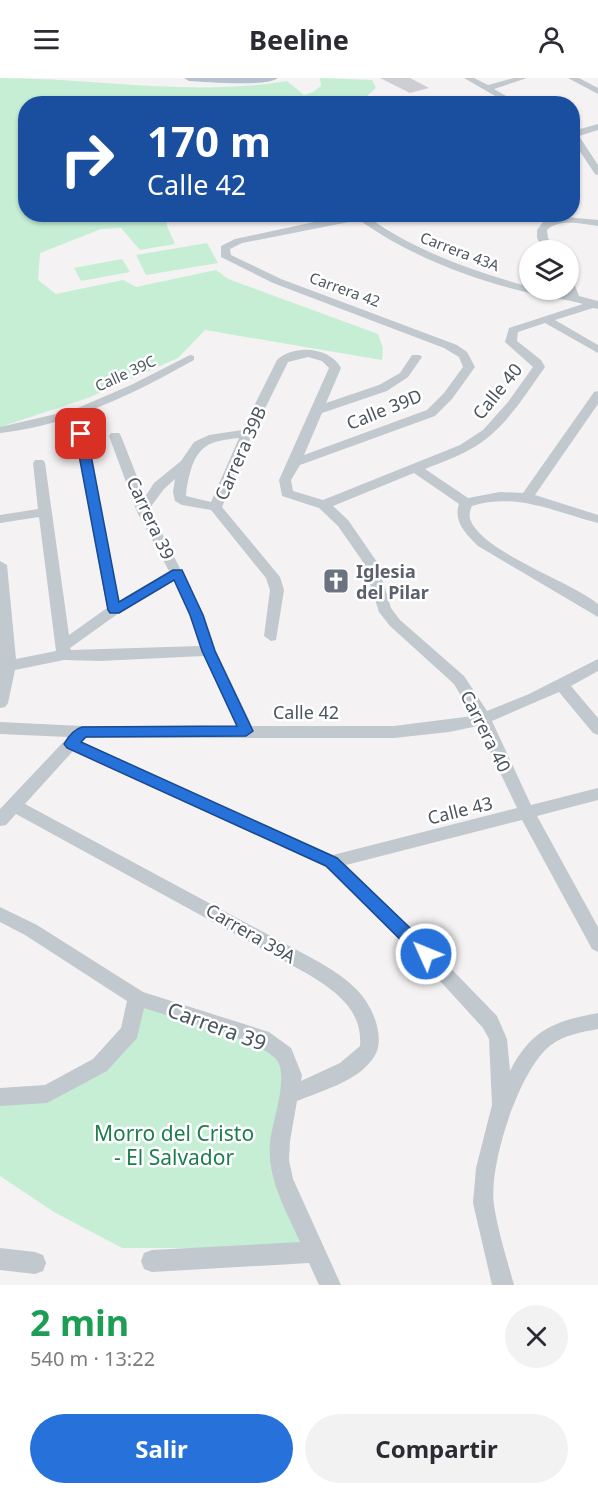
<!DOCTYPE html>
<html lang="es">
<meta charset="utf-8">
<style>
:root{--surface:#fff;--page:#f2f2f3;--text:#2b2b33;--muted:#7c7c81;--accent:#2671da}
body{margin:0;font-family:"Noto Sans",sans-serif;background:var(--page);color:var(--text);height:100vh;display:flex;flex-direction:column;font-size:22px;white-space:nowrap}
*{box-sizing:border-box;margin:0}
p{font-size:20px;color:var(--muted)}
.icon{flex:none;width:33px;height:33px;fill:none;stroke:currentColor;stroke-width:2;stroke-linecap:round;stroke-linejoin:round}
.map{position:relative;height:1207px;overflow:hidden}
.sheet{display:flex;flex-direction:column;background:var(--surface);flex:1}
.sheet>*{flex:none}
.top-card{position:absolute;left:18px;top:18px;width:562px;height:126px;border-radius:24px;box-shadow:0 2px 4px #0004;background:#1a4fa0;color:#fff;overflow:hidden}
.fabs{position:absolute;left:519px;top:162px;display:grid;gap:12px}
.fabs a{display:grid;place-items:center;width:60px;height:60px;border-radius:50%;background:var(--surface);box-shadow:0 2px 4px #0004;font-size:30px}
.pin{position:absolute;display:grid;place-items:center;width:51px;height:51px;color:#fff;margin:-26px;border-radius:12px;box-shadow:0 3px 9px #0006}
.me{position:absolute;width:66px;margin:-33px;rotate:314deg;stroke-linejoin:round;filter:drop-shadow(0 0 4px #0008)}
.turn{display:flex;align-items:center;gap:21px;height:126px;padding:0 30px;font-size:27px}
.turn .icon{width:78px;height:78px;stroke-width:2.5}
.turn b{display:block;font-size:42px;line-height:51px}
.round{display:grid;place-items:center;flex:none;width:63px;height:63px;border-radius:32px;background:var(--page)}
.headline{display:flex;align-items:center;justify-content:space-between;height:102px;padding:0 30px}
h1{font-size:36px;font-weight:700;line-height:45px;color:#1e9e55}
.primary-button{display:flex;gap:12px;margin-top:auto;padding:12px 30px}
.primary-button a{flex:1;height:69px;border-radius:36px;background:var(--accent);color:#fff;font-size:24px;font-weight:700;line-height:69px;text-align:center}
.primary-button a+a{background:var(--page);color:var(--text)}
header{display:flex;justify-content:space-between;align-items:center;height:78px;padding:0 30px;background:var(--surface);font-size:27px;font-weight:700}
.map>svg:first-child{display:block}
.green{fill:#c5eed5}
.building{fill:#ccced4}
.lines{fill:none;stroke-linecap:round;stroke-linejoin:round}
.minor{fill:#c1c9cf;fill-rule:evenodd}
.major{fill:#b4c1ce;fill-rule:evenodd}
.route{fill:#2671da;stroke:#19498e;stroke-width:1.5}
.labels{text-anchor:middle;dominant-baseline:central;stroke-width:5;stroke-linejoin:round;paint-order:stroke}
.far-street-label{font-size:15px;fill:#4b555e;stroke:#fff}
.street-label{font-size:18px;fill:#4b555e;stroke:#fff}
.worship-label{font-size:18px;font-weight:bold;fill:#5b616d;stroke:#fff;text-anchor:start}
.near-street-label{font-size:21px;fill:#4b555e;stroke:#fff}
.near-park-label{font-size:21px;fill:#1e7d4f;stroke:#fff}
</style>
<header><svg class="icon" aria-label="menu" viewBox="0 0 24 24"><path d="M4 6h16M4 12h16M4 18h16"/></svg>Beeline<svg class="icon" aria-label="person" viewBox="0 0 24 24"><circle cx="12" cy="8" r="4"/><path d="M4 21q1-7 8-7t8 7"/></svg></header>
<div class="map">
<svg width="598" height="1207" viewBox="0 0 598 1207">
<rect width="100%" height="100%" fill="#f4f2f2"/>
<path class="green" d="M0 0C96 0 191 19 287 3L304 17 313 14 321 8 320 0 372 2 376 10 359 25 294 24 285 26H26V136L166 137 167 148 175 166 140 172 121 150 101 151 40 175 38 202 56 216 123 202 136 209 216 192 228 201 378 256 383 270 382 282 205 252 178 280 88 320 0 349Z
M207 165 218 185 146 197 136 177Z
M122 181 130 194 81 203 74 190Z
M140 924 265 964 287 981 276 1062 310 1170H122L54 1134 0 1098V1024L104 992Z"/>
<path class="building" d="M380 0H410L429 10 410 15Z"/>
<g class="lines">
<path class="minor" d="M464 0H474L488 7 514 0H527L494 11 520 26H509Z
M568 0H579L598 10V16Z
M598 46V52L579 58 598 87V97L595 96 573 63V53Z
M351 136H377L369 140C418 174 472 193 530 209V212L568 216V199L572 200 579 218 598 223V231L593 230 555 242 598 267V275L545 245 518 254 517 263 541 282 545 289C523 320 503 354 469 372 455 380 439 385 425 391L468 420 500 414 523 415 594 314 598 313V326L535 417 598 437V445C555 434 517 414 472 428 470 432 469 437 470 441 481 473 566 502 594 523L598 526V539L478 468C466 456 453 444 459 426L414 395 333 428 348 442 377 484 391 530 400 542 464 598 487 633 529 616 598 581V593L571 608 598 640V657L593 655 559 614 492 643 531 727 598 710V722L537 738 598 849V874L592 871 522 742 346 787 432 871 497 938 507 961 510 993C531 952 554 943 598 935V951C582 954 564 957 551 967 519 991 488 1088 494 1127 498 1154 507 1181 514 1207H492L473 1125 476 1090 492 1027 489 961 483 950 420 881 326 789 73 673 25 726 319 884C346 900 369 916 377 948 380 961 380 973 371 983 355 1004 321 1013 297 1023L290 1063 289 1082 293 1101 341 1207H319L309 1185 152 1194 144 1191 141 1183 144 1175 152 1172 300 1164C286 1132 267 1101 270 1065 272 1044 290 997 276 981 258 961 173 940 144 930L137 960 107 993 47 1025 0 1028V1010L45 1007 93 981 121 950 127 923 25 857 0 844V829L37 847 143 914 269 954 291 970 302 997 301 1003 340 985 360 968C363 931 334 912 306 895L16 736 6 747 0 748V731L68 659 0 656V644L82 648H236L204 578 100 583 64 582 15 592 8 625 5 629 0 630V483L7 487 16 581 56 573 39 439 0 445V437L38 431 33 385 35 382H43L45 385 69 557 107 530 75 356 77 353 81 352 87 356 119 523 169 493 137 434 109 358 111 355H119L121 358 145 419 154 405 181 383 194 364 209 357 242 352 277 282C294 266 330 269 341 290L326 325 379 307 400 295 412 277H420L422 279 408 299 387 313 322 335 304 377 427 332 444 315 463 289 459 279 444 270 273 205 221 179V168L235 161ZM359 142C410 178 468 200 529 215 547 219 566 221 583 226L509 250 505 264 533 289 508 324 483 352 460 367 323 422 293 413 291 402 300 387 435 338 452 321 475 289 467 274 457 267 281 201 231 177 230 171 242 165ZM308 279 322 283 329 290 279 402 282 418 319 430 338 448 363 484 379 534 390 548 454 606 473 638 394 648H252L216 573 204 537 151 434 149 431 164 411 175 401 173 414 175 423 182 427 211 432 266 500 270 512 264 558 271 563 276 562 284 512 280 499 222 429 253 355 288 284ZM239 360 211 424 186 418C186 410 188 403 190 395 198 366 211 363 239 360ZM174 503 190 537 200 568 71 572 70 570 119 535ZM478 648 517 730 333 777 82 664 85 660H394L449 654Z
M566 139 598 142V148C583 146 559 140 547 152L548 160 554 172H544L537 160V152L543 144Z
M190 277 194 278V282C133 316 71 347 0 355V349L73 332 131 307Z
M0 1170 35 1174 43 1177 46 1185 43 1193 35 1196 0 1192Z"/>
<path class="major" d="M184 0H278C267 9 207 4 189 3Z"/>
</g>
<path class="route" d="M81 353 87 356 119 524 173 492H182L203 537 215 573 253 653 246 658 86 659 81 664 337 780 432 871 434 876 432 881 426 883 420 881 326 788 67 670 64 666C68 659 75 651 82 649L237 648 202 573 190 537 174 502 119 535H110L108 532 75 356Z"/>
<defs>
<symbol id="church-square" viewBox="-11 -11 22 22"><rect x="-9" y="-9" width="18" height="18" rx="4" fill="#6b7280" stroke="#fff"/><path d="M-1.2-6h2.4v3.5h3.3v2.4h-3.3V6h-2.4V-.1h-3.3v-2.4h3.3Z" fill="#fff"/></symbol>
</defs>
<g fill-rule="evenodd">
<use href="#church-square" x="321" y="488" width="30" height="30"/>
</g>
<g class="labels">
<g class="far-street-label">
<text transform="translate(460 173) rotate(21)">Carrera 43A</text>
<text transform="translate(345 211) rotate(20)">Carrera 42</text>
<text transform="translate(125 295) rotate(-25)">Calle 39C</text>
</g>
<g class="street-label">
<text transform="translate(497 313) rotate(-51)">Calle 40</text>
<text transform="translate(384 331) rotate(-22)">Calle 39D</text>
<text transform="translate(240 375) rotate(-66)">Carrera 39B</text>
<text transform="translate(151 440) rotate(65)">Carrera 39</text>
<text x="306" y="634">Calle 42</text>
<text transform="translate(486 653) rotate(63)">Carrera 40</text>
<text transform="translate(460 732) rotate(-14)">Calle 43</text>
<text transform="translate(251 855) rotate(30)">Carrera 39A</text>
</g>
<g class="worship-label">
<text x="356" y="493">Iglesia<tspan x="356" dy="21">del Pilar</tspan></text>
</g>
<g class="near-street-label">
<text transform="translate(217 948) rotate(20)">Carrera 39</text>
</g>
<g class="near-park-label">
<text x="174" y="1055">Morro del Cristo<tspan x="174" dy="24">- El Salvador</tspan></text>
</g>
</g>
</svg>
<div class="fabs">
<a><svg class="icon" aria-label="layers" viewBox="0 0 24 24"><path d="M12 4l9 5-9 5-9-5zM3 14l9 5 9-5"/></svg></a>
</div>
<div class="pin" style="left:81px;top:356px;background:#d93025"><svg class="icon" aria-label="arrive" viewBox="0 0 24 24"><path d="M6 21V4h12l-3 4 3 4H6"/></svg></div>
<svg class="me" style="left:426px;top:876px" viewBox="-20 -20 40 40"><circle r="17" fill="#2671da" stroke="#fff" stroke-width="3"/><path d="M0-11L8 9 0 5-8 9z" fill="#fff"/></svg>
<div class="top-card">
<div class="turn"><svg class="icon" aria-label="right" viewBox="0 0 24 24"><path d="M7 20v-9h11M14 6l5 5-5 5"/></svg><div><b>170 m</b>Calle 42</div></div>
</div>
</div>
<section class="sheet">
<div class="headline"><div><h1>2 min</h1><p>540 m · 13:22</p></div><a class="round"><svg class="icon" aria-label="close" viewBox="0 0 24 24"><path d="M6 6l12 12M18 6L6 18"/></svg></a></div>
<div class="primary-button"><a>Salir</a><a>Compartir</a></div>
</section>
